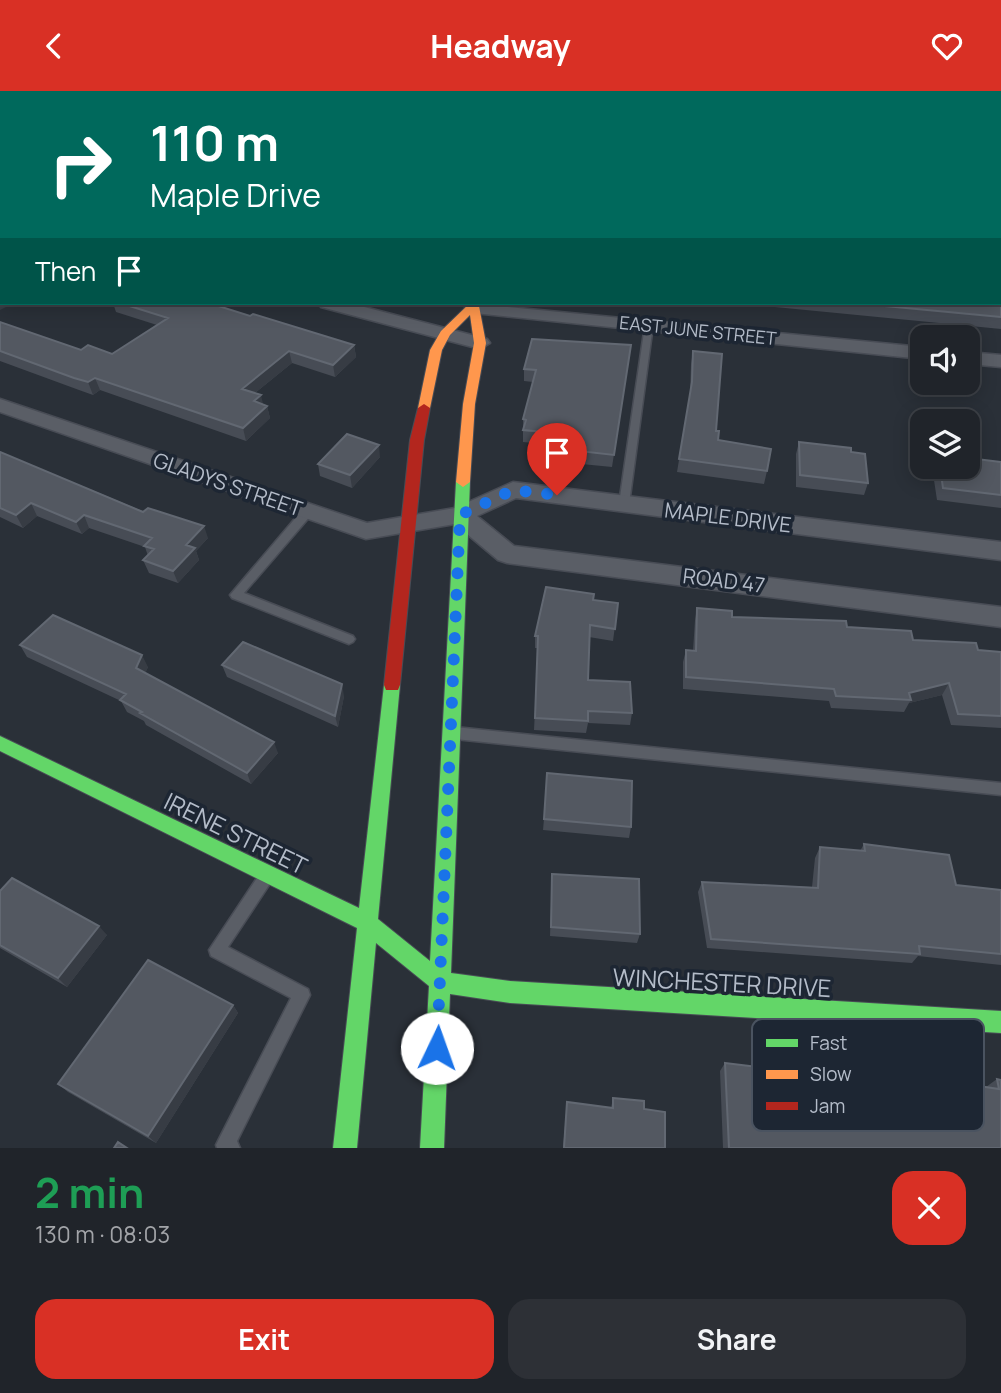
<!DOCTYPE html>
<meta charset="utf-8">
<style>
:root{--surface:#20242a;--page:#2d3036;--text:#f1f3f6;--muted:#a2a4a8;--line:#3d4147;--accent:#d93025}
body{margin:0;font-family:Manrope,sans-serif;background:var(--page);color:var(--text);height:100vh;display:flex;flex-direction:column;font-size:26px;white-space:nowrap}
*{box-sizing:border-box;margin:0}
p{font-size:23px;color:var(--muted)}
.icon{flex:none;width:38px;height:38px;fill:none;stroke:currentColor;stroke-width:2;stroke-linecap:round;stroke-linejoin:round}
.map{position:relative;height:1057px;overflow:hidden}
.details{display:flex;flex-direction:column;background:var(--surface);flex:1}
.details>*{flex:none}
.hud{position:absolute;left:0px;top:0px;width:1001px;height:214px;box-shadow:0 4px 18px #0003,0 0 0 2px var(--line);background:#00695c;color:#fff;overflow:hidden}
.buttons{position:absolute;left:910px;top:234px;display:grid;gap:14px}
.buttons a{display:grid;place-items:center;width:70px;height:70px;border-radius:14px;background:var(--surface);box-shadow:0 4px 18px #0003,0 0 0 2px var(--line);font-size:35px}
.pin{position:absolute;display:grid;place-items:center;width:60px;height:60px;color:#fff;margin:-72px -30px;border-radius:50% 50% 50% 0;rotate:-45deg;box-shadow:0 0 7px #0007}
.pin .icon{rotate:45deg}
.me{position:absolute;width:77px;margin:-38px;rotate:3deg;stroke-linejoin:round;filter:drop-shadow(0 0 5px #0008)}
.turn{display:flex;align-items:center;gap:24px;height:147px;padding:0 35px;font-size:32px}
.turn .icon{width:91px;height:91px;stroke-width:2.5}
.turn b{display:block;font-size:49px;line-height:60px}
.then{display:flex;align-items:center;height:66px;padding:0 35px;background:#0003;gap:14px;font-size:26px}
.round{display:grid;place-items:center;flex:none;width:74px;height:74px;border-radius:21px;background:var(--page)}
.overview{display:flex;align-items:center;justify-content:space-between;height:119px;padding:0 35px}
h1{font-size:42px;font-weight:700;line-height:52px;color:#1e9e55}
.button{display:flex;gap:14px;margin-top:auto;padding:14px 35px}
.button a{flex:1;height:80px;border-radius:21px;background:var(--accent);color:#fff;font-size:28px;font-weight:700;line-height:80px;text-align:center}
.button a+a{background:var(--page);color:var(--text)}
header{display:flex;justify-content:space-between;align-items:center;height:91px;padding:0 35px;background:var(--accent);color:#fff;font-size:32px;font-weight:700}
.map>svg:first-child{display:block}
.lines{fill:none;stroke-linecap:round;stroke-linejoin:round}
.lane-casing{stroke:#484c55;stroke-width:3}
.street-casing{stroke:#484c55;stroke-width:3}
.fast-casing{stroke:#484c55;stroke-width:2}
.slow-casing{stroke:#484c55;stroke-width:2}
.jam-casing{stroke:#484c55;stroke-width:2}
.lane{fill:#5a5e66;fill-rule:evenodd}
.street{fill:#5a5e66;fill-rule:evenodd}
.fast{fill:#63d668;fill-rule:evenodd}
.slow{fill:#ff974d;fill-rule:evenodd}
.jam{fill:#b3261e;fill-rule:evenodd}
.wall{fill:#474c55}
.shaded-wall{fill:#373c44}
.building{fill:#535861;stroke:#626872;stroke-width:2}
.route{stroke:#1a73e8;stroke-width:12;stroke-dasharray:0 21.6}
.labels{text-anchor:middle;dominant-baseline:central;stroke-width:7;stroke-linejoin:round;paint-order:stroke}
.far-street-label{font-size:18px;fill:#b4bcc9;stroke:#1d2633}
.street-label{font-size:21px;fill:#b4bcc9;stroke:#1d2633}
.near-street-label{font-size:24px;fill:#b4bcc9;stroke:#1d2633}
.key{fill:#1d2633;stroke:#4a5360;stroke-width:2}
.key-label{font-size:19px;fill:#b4bcc9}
</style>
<header><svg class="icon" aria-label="back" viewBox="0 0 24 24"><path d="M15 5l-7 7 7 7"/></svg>Headway<svg class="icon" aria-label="heart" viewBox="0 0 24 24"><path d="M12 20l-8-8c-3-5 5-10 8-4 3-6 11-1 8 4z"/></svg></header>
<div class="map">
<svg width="1001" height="1057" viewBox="0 0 1001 1057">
<rect width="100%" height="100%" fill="#2a3038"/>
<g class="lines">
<defs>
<path id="lane" d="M649 231 653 234 629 413 624 417 619 413 645 234Z
M308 416 312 417 314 420 312 423 244 502 353 545 355 548 353 551 349 553 232 507 230 504 304 417Z
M455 636 1001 692V704L455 648 450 646 448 642 450 638Z
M264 782 269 784 272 789 269 794 228 856 308 898 310 904 237 1050 240 1057H217L216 1054 219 1048 291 907 211 865 209 859 259 784Z"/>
<path id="street" d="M0 119 2 120V130L0 129Z
M319 212H349L487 248 490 252 480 258 321 216Z
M467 212 922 256V268L474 222 467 220 465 216Z
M968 261 1001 264V276L968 273Z
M0 308 367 432 455 417 513 391 1001 451V469L516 407 477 425 514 455 1001 516V536L507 472 498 469 455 433 366 448 0 321Z"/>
<path id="fast" d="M613 0H621L612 2Z
M463 386 470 391 451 882 510 890 1001 920V942L510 912 450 903 444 1057H420L429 895 376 852 357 1057H333L357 837 0 660V645L359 817 384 594 386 589H398L400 594 378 828 430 870 456 391Z"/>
<path id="slow" d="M470 212H482L479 215 486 252 475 313 470 391 463 396 456 391 463 313 474 252 470 224 450 244 442 259 430 317 424 321 418 317 430 259 441 240Z"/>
<path id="jam" d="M424 313 430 317 424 349 400 594 398 599H386L384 594 410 349 418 317Z"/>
</defs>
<use href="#lane" class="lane-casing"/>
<use href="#street" class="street-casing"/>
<use href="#fast" class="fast-casing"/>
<use href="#slow" class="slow-casing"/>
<use href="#jam" class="jam-casing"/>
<use href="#lane" class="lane"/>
<use href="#street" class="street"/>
<use href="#fast" class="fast"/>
<use href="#slow" class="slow"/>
<use href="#jam" class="jam"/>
</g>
<path class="wall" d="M0 0 2 2V100L0 99Z
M1001 39V238L754 214V212H999Z
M113 212H209L250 225 354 254 356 266 335 286 292 272 255 302 263 313 267 315 270 327 246 350 100 299 93 304 79 299 0 270V231L81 259 112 263 157 234 116 221Z
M631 254 612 376 551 370 553 354 523 351V328L533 291 524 290V278Z
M693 260 718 349 767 380 764 393 677 381 690 303 691 273Z
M799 351 868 392 864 404 796 396V363Z
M0 361 208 447 196 460 199 469 178 492 149 482 143 469 148 465 145 456 89 437 82 443 37 425 23 437 0 426Z
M380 366 352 397 320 385 318 373Z
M1001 371V417L937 409 932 376H968Z
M593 509 618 512 613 550 589 546 588 589 632 622 630 634 588 632 586 642 534 639 538 557H535V545Z
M697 517 732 526 847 536 913 549 978 559 1001 561V637L951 634 942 604 909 612 904 621 831 617 829 610 683 598V571L686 559 693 560 695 529Z
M20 554 148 576 145 582 278 662 251 693 146 634 144 630 127 621 121 610 27 566Z
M222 574 344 605 338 636 227 586Z
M544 728 631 736 629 747 543 739Z
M864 753 956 794 1001 799V874L918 865 912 872 707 857 698 801 702 791 812 796 815 767 820 756 860 760Z
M552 783 640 843 637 852 550 845Z
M0 800 107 844 67 896 0 857Z
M233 914 238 922 156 1052 68 1001 58 993Z
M725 972 811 982 814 979 986 996 997 988 1001 989V1057H723L720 980Z
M613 1007 644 1018 665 1057H563L567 1011 611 1017Z"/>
<path class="shaded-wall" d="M492 0H505L502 2H489Z
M547 0H560L558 2H545Z
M2 204V212H14L0 219V205Z
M354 254 356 266 335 286 333 274Z
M289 260 292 272 245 310 242 298Z
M95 287 100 299 93 304 88 291Z
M261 304 264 317 254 310Z
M267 315 270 327 246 350 243 337Z
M379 354 380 366 352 397 350 384Z
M31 412 37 425 23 437 16 424Z
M84 424 89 437 82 443 76 431Z
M204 435 208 447 196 460 199 469 178 492 173 480 186 454Z
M142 564 148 576 142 589 136 577Z
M949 592 942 604 909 612 911 609 909 602Z
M342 593 344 605 338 636 335 625Z
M274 651 278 662 251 693 247 682Z
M99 835 107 844 67 896 58 887Z
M233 914 238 922 156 1052 148 1045Z"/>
<path class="building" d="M0 0H492L489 2H2V90H0Z
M529 0H547L545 2H531Z
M681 0H1001V226L853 212H999V2H681Z
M0 152H2V204L0 205Z
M120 212H209L250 225 253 223 354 254 333 274 289 260 242 298 261 304 254 310 267 315 243 337 95 287 88 291 74 287 0 260V231L81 259 88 254 112 263 168 227Z
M532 248 631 254 614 364 552 357 555 342 523 339 526 329 523 328 536 279 524 278Z
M693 260 722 263 716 340H719L718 349 771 358 767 380 679 368 692 291Z
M347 343 379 354 350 384 318 373Z
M799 351 851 357V361L865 363 868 392 800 384Z
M0 361 143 421 148 417 204 435 186 454 195 457 173 480 143 469 154 458 144 455 152 447 84 424 76 431 31 412 16 424 0 417Z
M968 367 1001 371V404L943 397 940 376H968Z
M546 496 594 503 593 509 618 512 615 538 590 534 588 589 630 591 632 622 588 620V630L535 627 538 545H535Z
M697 517 732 520V526L846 530 847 536 911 540 913 549 976 552 978 559 1001 561V625L958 623 949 592 909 602 911 609 836 605 834 598 686 586V559L696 560Z
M53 524 142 564 136 577 274 651 247 682 140 622 142 621 120 609 126 603 20 554Z
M243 551 342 593 335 625 222 574Z
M547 682 632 690 631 736 544 728Z
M864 753 949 764 956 794 1001 799V863L919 855 920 863 711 848 702 791 818 797 820 756 865 760Z
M552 783 639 788 640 843 551 836Z
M12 787 99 835 58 887 0 854V800Z
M148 869 233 914 148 1045 58 993Z
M725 972 815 983 814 979 897 983 999 998 997 988 1001 989V1057H729Z
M613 1007 644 1010V1018L665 1021V1057H564L567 1011 613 1017Z
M118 1051 127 1057H114Z"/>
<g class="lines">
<path class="route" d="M437 957 460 424 513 399 557 404"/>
</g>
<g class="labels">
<g class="far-street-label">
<text transform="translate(698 239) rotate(6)">EAST JUNE STREET</text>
</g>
<g class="street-label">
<text transform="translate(228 393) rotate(19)">GLADYS STREET</text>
<text transform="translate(728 426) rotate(7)">MAPLE DRIVE</text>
<text transform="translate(724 489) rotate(7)">ROAD 47</text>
</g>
<g class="near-street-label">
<text transform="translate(236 742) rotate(26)">IRENE STREET</text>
<text transform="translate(722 891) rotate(3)">WINCHESTER DRIVE</text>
</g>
</g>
<rect x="752" y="928" width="232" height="112" rx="10" class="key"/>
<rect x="766" y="948" width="32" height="8" fill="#63d668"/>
<rect x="766" y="979" width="32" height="9" fill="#ff974d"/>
<rect x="766" y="1011" width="32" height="8" fill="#b3261e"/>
<g class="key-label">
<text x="810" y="959">Fast</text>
<text x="810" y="990">Slow</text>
<text x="810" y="1022">Jam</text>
</g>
</svg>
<div class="buttons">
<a><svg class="icon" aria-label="sound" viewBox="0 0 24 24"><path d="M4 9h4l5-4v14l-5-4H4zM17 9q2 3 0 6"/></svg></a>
<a><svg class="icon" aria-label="layers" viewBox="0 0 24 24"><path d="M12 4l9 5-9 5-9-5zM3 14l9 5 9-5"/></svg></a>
</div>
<div class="pin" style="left:557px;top:404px;background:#d93025"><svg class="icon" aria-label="arrive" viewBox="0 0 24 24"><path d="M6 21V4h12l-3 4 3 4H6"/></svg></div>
<svg class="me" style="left:437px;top:957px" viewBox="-20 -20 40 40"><circle r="19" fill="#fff"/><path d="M0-13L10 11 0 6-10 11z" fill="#1a73e8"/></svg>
<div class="hud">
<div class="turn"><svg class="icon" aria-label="right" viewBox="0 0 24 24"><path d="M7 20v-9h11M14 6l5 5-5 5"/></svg><div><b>110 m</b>Maple Drive</div></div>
<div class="then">Then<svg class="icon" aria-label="arrive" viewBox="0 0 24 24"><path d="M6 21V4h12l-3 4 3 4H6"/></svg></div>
</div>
</div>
<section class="details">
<div class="overview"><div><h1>2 min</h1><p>130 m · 08:03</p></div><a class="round" style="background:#d93025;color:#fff"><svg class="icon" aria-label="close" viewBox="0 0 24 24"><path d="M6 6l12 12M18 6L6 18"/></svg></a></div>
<div class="button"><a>Exit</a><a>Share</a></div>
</section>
